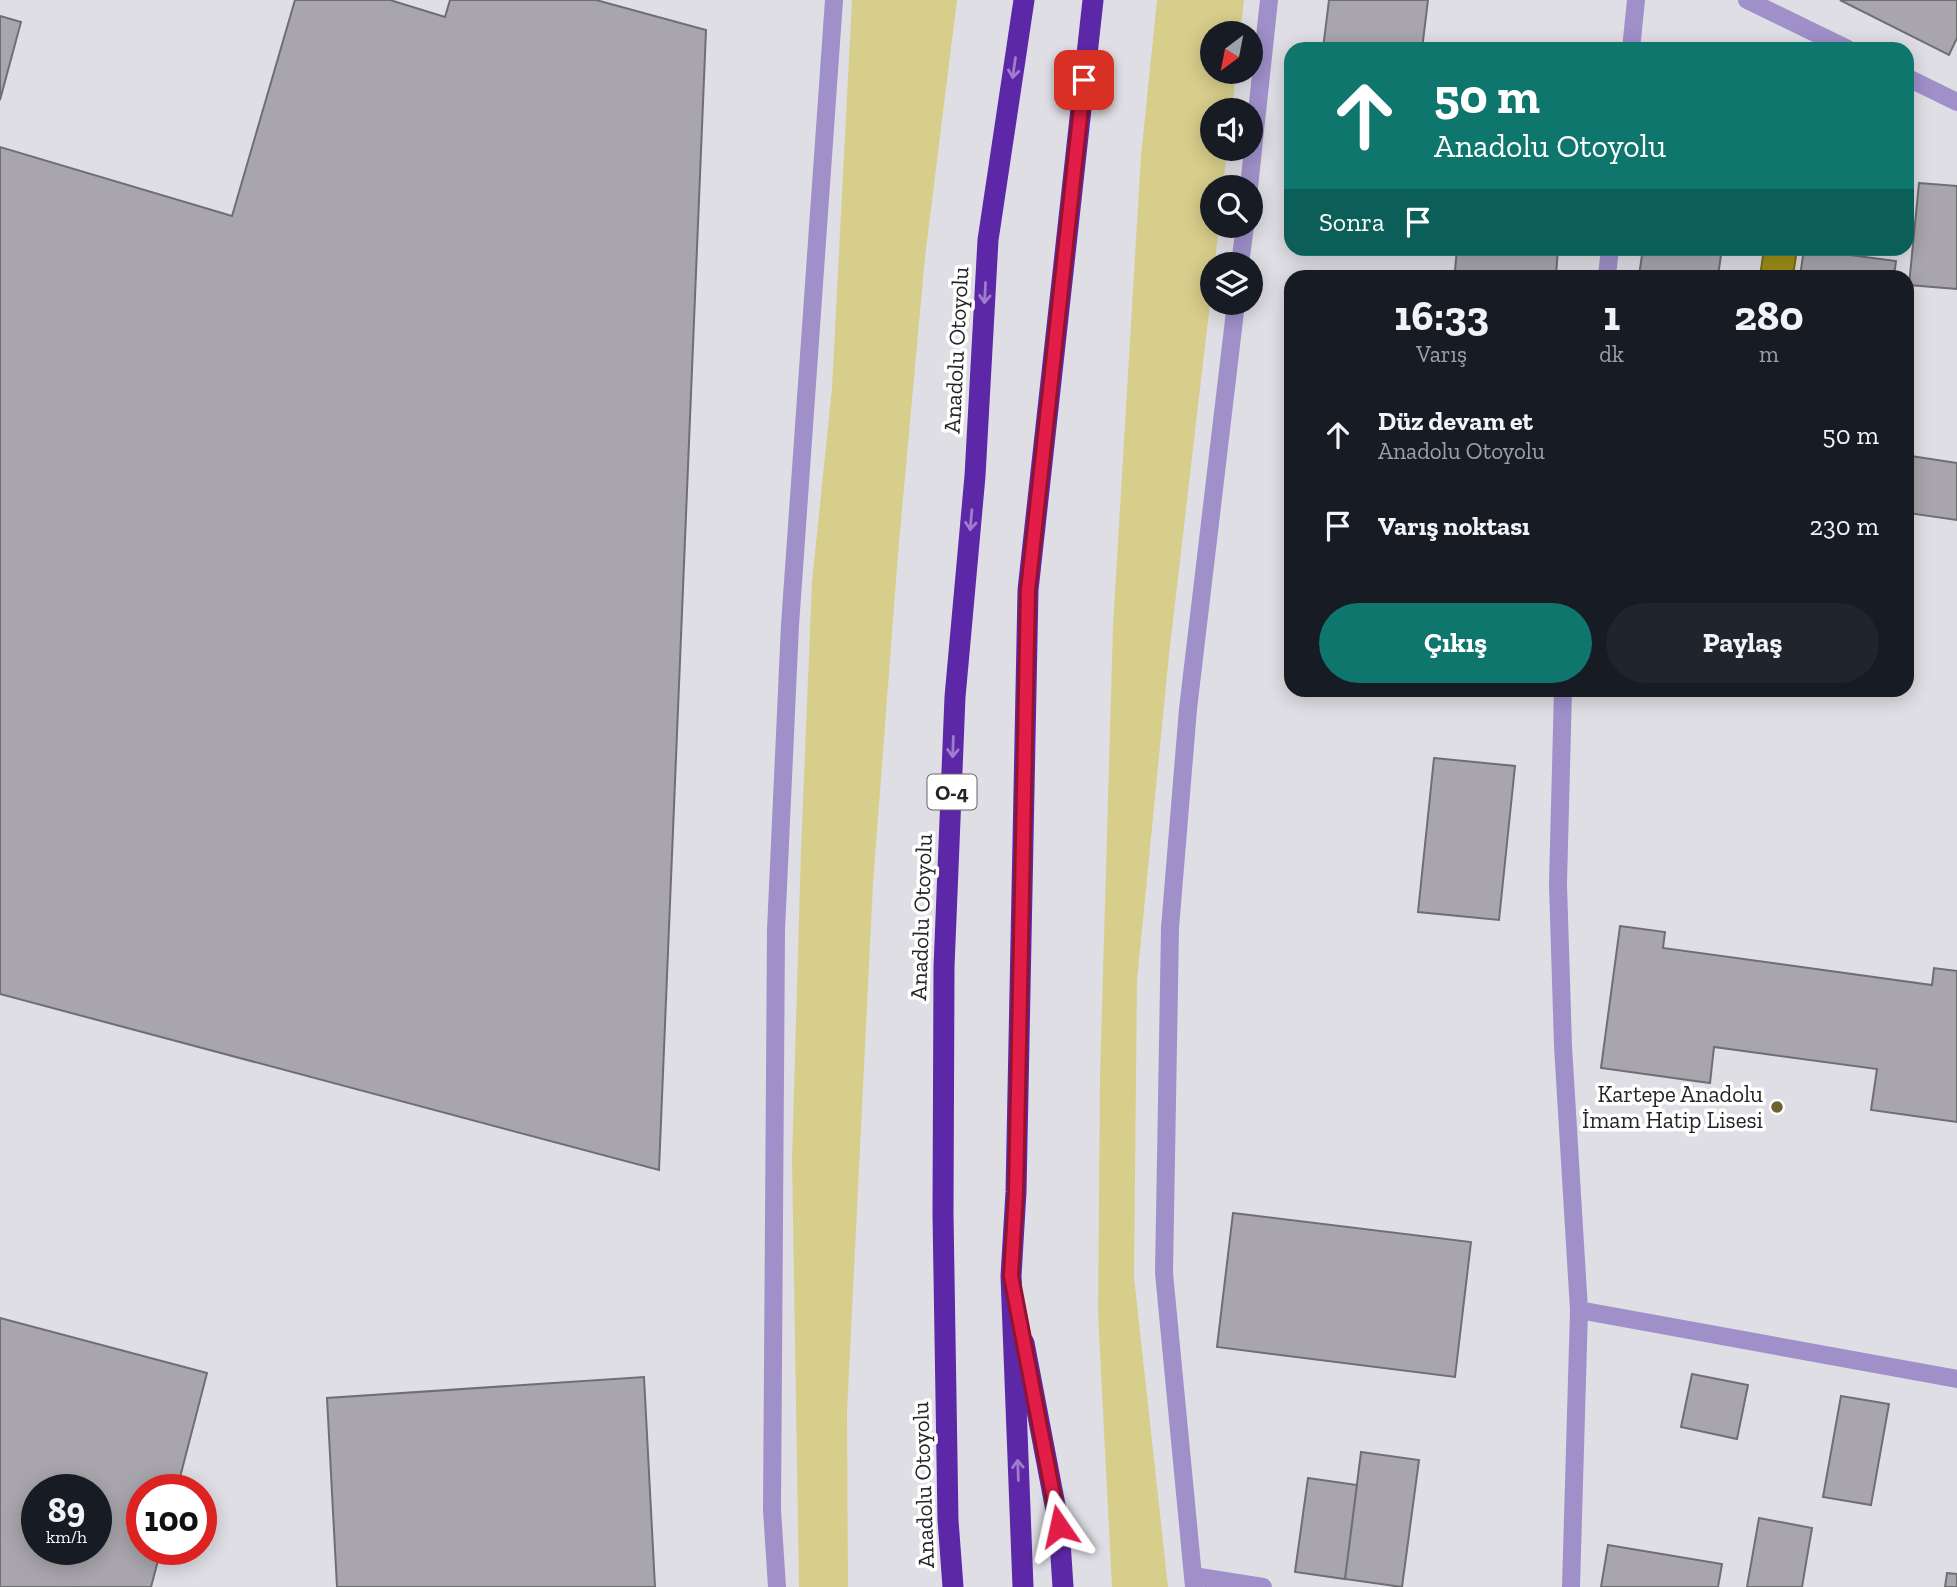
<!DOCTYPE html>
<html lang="tr">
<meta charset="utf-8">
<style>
:root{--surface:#171b24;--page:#20242c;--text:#f1f3f6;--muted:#9ea1a6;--accent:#0f766e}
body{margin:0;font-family:"Zilla Slab",serif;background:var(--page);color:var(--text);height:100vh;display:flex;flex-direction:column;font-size:26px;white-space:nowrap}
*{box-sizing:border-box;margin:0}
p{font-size:23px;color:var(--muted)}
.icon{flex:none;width:38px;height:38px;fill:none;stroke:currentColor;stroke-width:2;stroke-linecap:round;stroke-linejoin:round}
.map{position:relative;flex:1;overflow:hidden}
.details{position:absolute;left:1284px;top:270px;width:630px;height:427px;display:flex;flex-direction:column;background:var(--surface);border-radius:21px;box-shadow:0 4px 18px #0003}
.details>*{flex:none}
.top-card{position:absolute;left:1284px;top:42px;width:630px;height:214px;border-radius:21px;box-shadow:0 4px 18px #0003;background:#0f766e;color:#fff;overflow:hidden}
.needle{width:46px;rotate:212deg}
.tools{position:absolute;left:1200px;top:21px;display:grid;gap:14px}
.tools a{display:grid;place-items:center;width:63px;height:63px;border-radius:50%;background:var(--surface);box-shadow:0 4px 18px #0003;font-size:35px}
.speed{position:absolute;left:21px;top:1474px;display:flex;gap:14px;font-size:35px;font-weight:700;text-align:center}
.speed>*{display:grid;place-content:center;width:91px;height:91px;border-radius:50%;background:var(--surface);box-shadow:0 4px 18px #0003;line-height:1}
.speed small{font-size:18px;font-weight:400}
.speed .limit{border:10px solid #d22;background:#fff;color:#111}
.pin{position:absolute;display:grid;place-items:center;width:60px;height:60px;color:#fff;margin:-30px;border-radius:14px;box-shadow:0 4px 10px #0006}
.me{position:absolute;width:77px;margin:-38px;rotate:349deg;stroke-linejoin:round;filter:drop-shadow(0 0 5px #0008)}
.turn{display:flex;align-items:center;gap:24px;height:147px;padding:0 35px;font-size:32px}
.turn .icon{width:91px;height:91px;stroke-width:2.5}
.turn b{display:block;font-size:49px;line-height:60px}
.then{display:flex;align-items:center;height:66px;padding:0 35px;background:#0003;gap:14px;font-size:26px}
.eta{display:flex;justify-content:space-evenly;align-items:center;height:119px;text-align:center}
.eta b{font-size:42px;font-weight:700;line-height:49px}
.primary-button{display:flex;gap:14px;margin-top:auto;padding:14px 35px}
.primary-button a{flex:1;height:80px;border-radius:42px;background:var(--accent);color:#fff;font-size:28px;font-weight:700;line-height:80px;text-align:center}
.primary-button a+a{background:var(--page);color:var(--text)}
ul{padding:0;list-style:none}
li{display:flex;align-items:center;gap:21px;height:91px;padding:0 35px}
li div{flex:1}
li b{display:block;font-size:26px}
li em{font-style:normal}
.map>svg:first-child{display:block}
.green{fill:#d7ce8b}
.water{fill:#9e8f19;stroke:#7a6f1d;stroke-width:2}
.building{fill:#a8a6ac;stroke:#6f6e73;stroke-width:2;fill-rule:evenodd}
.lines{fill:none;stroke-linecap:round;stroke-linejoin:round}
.minor{stroke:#9f90ca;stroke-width:18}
.highway{stroke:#5c28a7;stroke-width:21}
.oneway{stroke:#9d7eca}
.route-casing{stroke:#92132f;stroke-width:18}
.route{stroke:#e11d48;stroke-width:12}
.poi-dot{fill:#6b6431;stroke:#fff;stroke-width:2.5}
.labels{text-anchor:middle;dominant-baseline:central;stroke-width:7;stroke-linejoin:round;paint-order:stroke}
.shield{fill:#fff;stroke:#666668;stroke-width:2}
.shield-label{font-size:21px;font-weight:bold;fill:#252527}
.street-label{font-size:23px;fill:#252527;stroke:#fff}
.poi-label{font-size:23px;fill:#252527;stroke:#fff;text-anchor:end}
</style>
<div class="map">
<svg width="1957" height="1587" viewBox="0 0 1957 1587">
<rect width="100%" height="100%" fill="#dfdee4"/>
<path class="green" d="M852 0H957L925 257 898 554 873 884 847 1412 848 1587H799L792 1159 801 850 812 582 832 388Z
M1157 0H1244L1240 33H1213V72H1236L1232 110H1213V149H1227L1223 187H1213V226H1219L1169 655 1137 980 1134 1277 1168 1587H1112L1098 1314 1100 1076 1113 626 1141 156Z"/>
<path class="water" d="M1764 249H1797L1793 276H1760Z"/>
<path class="building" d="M295 0H390L445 17 450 0H596L706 30 659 1170 0 994V147L232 216Z
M1329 0H1428L1422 49H1323Z
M1840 0H1957V38L1949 55Z
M0 16 21 22 0 100Z
M1919 183 1957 186V289L1909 285Z
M1457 248H1558L1556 276H1510L1455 271Z
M1643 248H1722L1718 276H1639Z
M1804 249 1896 261 1894 276H1800Z
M1911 456 1957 463V520L1908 513V477Z
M1434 758 1515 766 1499 920 1418 912Z
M1620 926 1665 932 1663 948 1932 985 1934 968 1957 971V1122L1871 1110 1877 1069 1714 1047 1710 1083 1601 1068Z
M1233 1213 1471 1242 1455 1377 1217 1347Z
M0 1318 207 1373 177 1489H142V1549H161L151 1587H0ZM37 1489H96V1549H37Z
M1692 1374 1748 1385 1737 1439 1681 1427Z
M644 1377 655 1587H337L327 1398Z
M1841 1396 1889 1404 1871 1505 1823 1497Z
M1361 1452 1419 1460 1402 1587 1345 1579Z
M1308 1478 1357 1485 1345 1579 1295 1572Z
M1759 1518 1812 1528 1802 1587H1747Z
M1608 1545 1722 1564 1718 1587H1601Z
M1947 1573 1957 1574V1587H1945Z"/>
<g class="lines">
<path class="minor" d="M1747 0 1848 49
M1631 49 1636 0
M1908 78 1957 102
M1249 187 1269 0
M1240 264 1245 226
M1607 276 1610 248
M1563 690 1558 884 1563 1046 1579 1310 1571 1587
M1579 1310 1957 1379
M1193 1576 1263 1587
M777 1587 772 1510 776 930 790 625 834 0
M1194 1587 1164 1273 1170 928 1188 709 1236 303"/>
<path class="highway" d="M1024 1343 1059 1526 1063 1587
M953 1587 948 1520 943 1214 944 967 955 697 975 476 988 240 1024 0
M1023 1587 1011 1276 1016 1192 1028 590 1093 0"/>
</g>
<defs><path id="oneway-shaft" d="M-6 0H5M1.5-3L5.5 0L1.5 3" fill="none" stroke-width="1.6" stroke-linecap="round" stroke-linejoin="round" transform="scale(1.75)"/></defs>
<g class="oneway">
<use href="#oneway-shaft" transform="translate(1014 68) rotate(98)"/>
<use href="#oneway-shaft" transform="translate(985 293) rotate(93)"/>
<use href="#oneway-shaft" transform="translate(971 520) rotate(95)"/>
<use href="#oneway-shaft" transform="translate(953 747) rotate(92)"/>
<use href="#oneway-shaft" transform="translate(1018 1470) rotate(-92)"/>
</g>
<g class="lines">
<defs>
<path id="route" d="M1059 1526 1011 1276 1016 1192 1028 590 1084 80"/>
</defs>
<use href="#route" class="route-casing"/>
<use href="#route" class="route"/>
</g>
<circle class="poi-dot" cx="1777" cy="1107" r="7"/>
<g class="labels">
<rect class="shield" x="927.5" y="774.5" width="49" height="35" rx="5"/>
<g class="shield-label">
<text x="952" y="792">O-4</text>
</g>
<g class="street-label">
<text transform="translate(956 350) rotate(-87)">Anadolu Otoyolu</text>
<text transform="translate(921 917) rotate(-88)">Anadolu Otoyolu</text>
<text transform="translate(923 1485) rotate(-92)">Anadolu Otoyolu</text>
</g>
<g class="poi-label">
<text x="1763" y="1094">Kartepe Anadolu<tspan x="1763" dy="26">İmam Hatip Lisesi</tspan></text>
</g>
</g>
</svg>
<div class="tools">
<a><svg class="needle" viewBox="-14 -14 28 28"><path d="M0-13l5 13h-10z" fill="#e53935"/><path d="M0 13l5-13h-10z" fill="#9ea1a6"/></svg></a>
<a><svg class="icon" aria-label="sound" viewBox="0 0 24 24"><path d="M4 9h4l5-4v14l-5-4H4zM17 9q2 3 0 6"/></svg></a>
<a><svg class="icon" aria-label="search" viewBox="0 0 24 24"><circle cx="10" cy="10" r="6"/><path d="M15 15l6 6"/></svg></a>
<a><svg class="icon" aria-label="layers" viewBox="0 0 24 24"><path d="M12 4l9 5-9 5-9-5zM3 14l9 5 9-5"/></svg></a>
</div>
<div class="speed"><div>89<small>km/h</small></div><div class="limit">100</div></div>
<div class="pin" style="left:1084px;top:80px;background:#d93025"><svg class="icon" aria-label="arrive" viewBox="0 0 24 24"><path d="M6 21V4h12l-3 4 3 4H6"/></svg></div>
<svg class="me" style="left:1059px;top:1526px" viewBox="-20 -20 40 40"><path d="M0-17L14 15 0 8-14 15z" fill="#e11d48" stroke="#fff" stroke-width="4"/></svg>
<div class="top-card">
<div class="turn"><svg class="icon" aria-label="ahead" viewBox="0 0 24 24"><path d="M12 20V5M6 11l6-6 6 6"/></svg><div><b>50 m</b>Anadolu Otoyolu</div></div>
<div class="then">Sonra<svg class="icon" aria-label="arrive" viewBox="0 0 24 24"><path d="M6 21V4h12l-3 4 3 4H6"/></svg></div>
</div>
<section class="details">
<div class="eta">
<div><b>16:33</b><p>Varış</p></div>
<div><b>1</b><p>dk</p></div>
<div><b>280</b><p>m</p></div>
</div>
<ul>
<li><svg class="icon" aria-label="ahead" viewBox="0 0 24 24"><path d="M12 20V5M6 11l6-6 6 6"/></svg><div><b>Düz devam et</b><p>Anadolu Otoyolu</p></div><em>50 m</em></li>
<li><svg class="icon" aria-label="arrive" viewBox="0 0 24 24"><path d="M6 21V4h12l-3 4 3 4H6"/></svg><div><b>Varış noktası</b></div><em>230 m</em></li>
</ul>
<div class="primary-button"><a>Çıkış</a><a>Paylaş</a></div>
</section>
</div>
